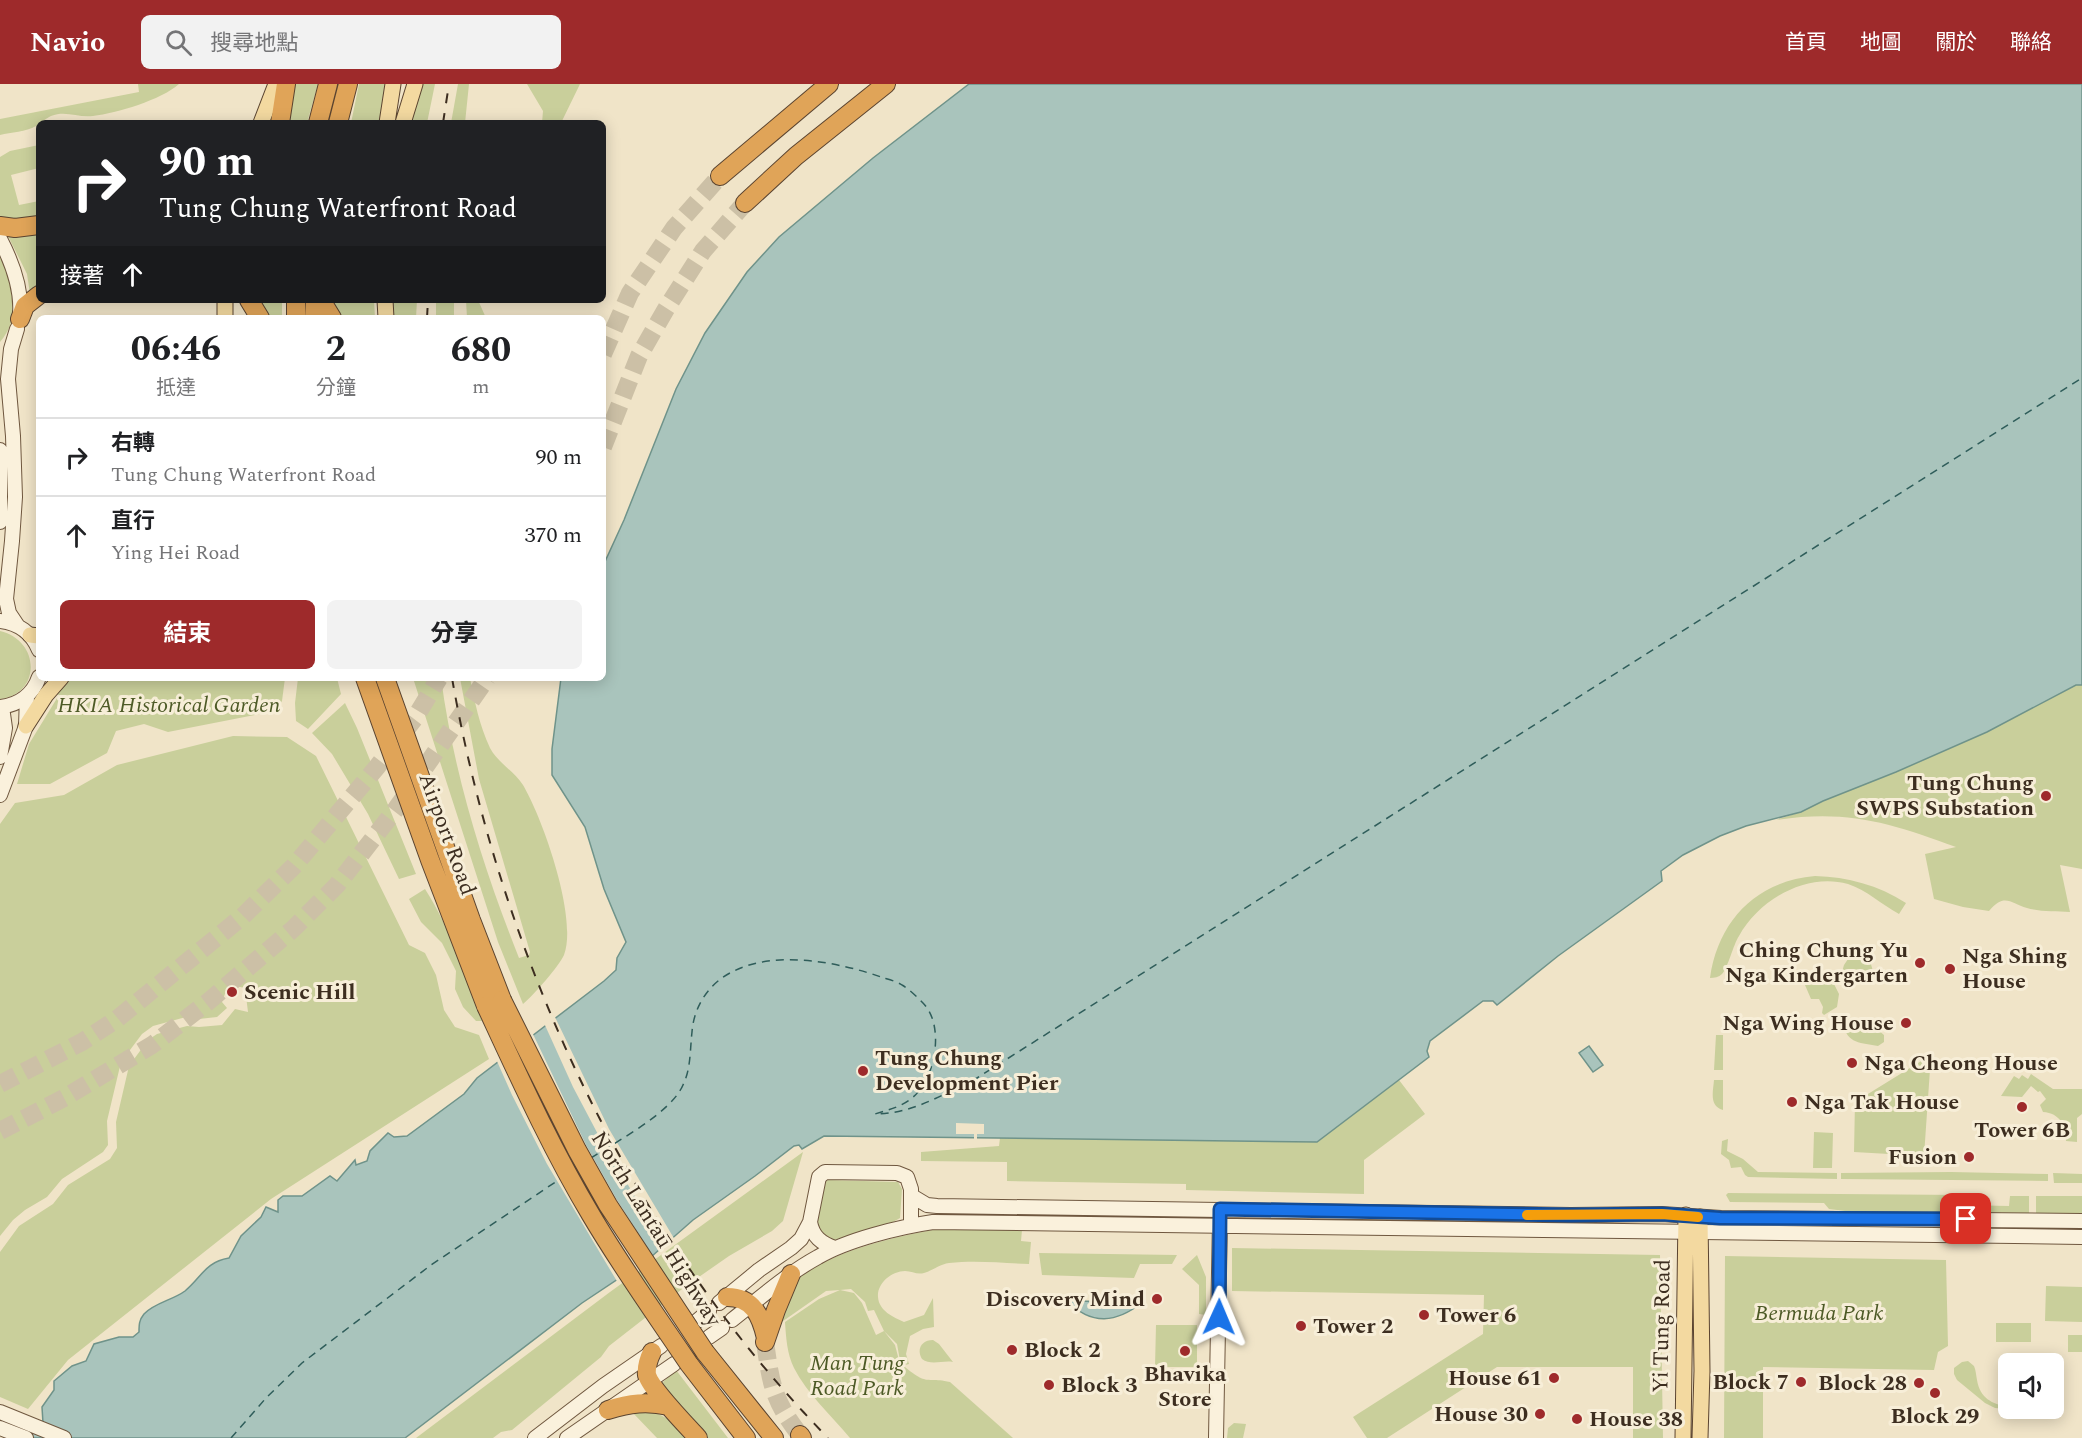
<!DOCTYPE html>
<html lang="zh-TW">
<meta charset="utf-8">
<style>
:root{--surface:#fff;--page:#f2f2f2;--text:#202124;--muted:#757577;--line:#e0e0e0;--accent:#9e2a2b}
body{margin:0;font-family:Spectral,"Noto Sans TC",serif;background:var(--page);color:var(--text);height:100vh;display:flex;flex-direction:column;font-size:22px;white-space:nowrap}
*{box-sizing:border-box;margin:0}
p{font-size:20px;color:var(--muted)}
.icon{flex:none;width:33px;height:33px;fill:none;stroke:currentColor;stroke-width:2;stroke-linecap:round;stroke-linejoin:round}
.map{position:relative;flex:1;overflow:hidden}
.panel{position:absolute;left:36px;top:231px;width:570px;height:366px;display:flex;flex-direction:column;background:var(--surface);border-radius:9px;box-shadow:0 3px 15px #0003}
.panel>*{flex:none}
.guide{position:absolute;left:36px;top:36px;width:570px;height:183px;border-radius:9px;box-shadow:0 3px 15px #0003;background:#202124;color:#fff;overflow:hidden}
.fabs{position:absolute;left:1998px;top:1269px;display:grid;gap:12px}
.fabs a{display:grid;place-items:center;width:66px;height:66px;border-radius:9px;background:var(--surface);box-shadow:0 3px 15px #0003;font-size:30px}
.pin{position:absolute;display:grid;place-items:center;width:51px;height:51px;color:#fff;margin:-26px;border-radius:12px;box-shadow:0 3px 9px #0006}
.me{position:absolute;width:66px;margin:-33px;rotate:1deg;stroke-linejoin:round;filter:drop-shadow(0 0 4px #0008)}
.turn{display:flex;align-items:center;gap:21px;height:126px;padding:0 24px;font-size:27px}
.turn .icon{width:78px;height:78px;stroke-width:2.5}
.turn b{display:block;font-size:42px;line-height:51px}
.then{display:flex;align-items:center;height:57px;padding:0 24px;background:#0003;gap:12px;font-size:22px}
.eta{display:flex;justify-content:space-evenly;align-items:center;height:102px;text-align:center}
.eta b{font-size:36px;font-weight:700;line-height:42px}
.button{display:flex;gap:12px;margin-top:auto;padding:12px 24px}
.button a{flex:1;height:69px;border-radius:9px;background:var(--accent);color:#fff;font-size:24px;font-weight:700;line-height:69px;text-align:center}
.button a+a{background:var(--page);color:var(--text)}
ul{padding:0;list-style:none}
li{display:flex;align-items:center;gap:18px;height:78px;padding:0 24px;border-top:2px solid var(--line)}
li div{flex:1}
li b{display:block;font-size:22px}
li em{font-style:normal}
header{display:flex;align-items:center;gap:36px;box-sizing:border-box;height:84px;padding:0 30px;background:var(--accent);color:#fff}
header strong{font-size:28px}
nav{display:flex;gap:33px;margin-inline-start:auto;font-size:21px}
.search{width:420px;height:54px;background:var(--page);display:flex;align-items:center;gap:15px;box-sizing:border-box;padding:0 21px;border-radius:9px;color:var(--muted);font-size:22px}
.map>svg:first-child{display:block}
.green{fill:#c9cf9b;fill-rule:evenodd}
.water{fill:#a9c4bc;stroke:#6f938a;stroke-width:1.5}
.pier{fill:#f0e4c8}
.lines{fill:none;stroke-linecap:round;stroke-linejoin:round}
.ferry{stroke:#2f5d5a;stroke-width:1.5;stroke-dasharray:8 6;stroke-linecap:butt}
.highway-tunnel{stroke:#ccc0a6;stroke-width:18;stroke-dasharray:18 9;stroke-linecap:butt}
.secondary-casing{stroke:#6f573f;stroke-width:16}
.primary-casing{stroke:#5b4430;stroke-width:17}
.highway-casing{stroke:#5b4430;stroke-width:20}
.secondary{stroke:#faf1dc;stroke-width:14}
.primary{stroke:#f3d9a0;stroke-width:15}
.highway{stroke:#e0a458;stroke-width:18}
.rail{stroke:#3d2e20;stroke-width:2;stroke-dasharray:10 10;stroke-linecap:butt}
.highway-bridge-casing{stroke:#5b4430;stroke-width:20;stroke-linecap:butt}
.highway-bridge{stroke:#e0a458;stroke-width:18}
.route-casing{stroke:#114b97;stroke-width:15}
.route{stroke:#1a73e8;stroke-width:10}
.slow{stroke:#f59e0b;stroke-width:10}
.poi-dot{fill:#9e2a2b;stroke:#f7eed8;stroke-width:2}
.labels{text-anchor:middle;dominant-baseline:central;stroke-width:6;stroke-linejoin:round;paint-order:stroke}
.park-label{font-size:22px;font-style:italic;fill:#4d5a26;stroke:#f7eed8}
.poi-label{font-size:22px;font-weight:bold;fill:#3d2e20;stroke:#f7eed8;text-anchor:start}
.street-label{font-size:22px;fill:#3d2e20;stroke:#f7eed8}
</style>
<header>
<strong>Navio</strong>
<div class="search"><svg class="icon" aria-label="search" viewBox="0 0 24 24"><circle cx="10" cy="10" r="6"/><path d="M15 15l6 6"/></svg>搜尋地點</div>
<nav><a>首頁</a><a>地圖</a><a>關於</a><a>聯絡</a></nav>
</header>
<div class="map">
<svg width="2082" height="1354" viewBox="0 0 2082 1354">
<rect width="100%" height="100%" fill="#f0e4c8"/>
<path class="green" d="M138 0H179C161 16 117 29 93 32 78 34 66 26 51 32 46 34 40 40 36 42 26 48 11 48 0 51V35L139 8Z
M293 0H318L307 39H287Z
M359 0H385L379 39H351Z
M420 0H435L427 39H406Z
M458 0H469L465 39H451Z
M527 0H580L561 39H542L543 27Z
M39 61V84L11 91 19 121 39 117V135L21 139 0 134V73L10 67Z
M39 148V205L30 210 27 190 7 150Z
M0 173C14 200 22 233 0 258Z
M257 216H282V234H259Z
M332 216H374L375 234H330L329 222Z
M392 216H417L416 234H394Z
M436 216H454V234H436Z
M466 216H478L486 234H467Z
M0 547C41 557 41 610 0 615Z
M70 594H285L282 617 275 627 168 648 144 640 116 647 107 669 50 700H17L29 660 59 611 54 609Z
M298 594H337L341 610 308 645 296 637 295 619Z
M413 594H441C454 691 483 783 519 874L529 871 530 868 479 695 460 594H470C475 619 479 640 490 664 498 679 514 687 523 701 543 735 578 834 564 871 559 882 533 912 523 920L498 858Z
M2076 601H2082V785L2060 781 2070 828C2056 827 2041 828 2027 824 2011 820 2005 808 1989 827L1963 823 1934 815 1925 770 1956 763C1891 739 1847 725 1776 736L1801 728 1823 717 1896 688 1987 648Z
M345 619 357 644 416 790 399 795 368 730 332 670 312 649Z
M233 652 287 653 316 672 409 861 425 869 436 891 444 926 455 943 479 951 489 975 271 1115 68 1276 28 1325 0 1313V1168L19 1142 53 1120 68 1101 110 1075 117 1064 116 1038 129 982 148 956 157 950 187 942 199 943 222 941 235 925 248 928 245 904 235 902 226 907 222 918 227 924 217 933 199 935 186 933 153 942 142 950 121 978 107 1037 108 1061 103 1068 62 1095 47 1113 25 1126 13 1136 0 1152V740L15 719 64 711 117 681Z
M1815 792C1848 793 1878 801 1906 819L1899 830C1882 821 1867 806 1848 800 1806 788 1759 816 1739 852 1733 861 1728 884 1722 890 1719 893 1714 894 1710 894 1718 837 1756 797 1815 792Z
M425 805C451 845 465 893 482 937H476L463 923 455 905 456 887 442 859 421 838 409 815Z
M1859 871 1870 877 1875 894 1851 899 1842 888 1844 881 1848 875Z
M1823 893 1825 899 1833 898 1839 910 1837 923 1824 931 1822 929 1823 923 1819 915H1811L1805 901 1810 896Z
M1849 935C1863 936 1874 942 1884 951V958L1878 962C1862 959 1843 959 1845 938Z
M1716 951H1723V986H1714Z
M1931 971 1924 1072 1854 1068 1855 1018Z
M2031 990 2053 1005H2082V1030L2077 1034V1058L2066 1057C2066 1042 2060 1029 2043 1028L2040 1021 2046 1015 2040 1007 2038 1008 2031 1002 2022 1013 2001 1012 2014 992 2019 995 2022 991 2028 995Z
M1399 996 1425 1030 1364 1076V1110L1186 1106V1100L1007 1097V1078L921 1077V1068L999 1062 1000 1054 1317 1058Z
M1714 996H1723V1026C1709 1022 1713 1008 1714 996Z
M1814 1048 1833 1049 1832 1084H1813Z
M1728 1055 1727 1067 1743 1075 1758 1088 1837 1089V1095L1748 1093 1745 1091 1741 1083 1731 1084 1729 1076 1721 1070 1722 1057Z
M803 1068 783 1137 772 1147 729 1172 686 1202 609 1262 601 1273 512 1346 501 1348 493 1354H416L610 1208Z
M1951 1088 2048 1090V1097L1841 1095V1089Z
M2053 1089 2082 1090V1099H2054Z
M828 1096 898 1098 902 1105 900 1134 893 1138 831 1157 815 1144 823 1099Z
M1728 1109 1962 1111V1121L2009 1122 2010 1112H2029V1129L1845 1127 1829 1125 1824 1119 1730 1118 1726 1111Z
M2036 1112H2082V1130L2036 1129Z
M932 1146H1022L1021 1157 1031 1158 1029 1180C1003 1179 975 1176 949 1179 940 1180 932 1187 924 1189 917 1191 912 1187 905 1187 892 1187 877 1199 878 1213 879 1227 893 1233 904 1238L924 1231 933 1214 934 1243 923 1245 910 1252 906 1270 909 1280 901 1282 897 1260 884 1247 895 1261 901 1284 905 1283C929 1303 926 1292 950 1298L1013 1354H850C832 1332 807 1310 794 1284 787 1270 786 1253 785 1238L819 1215 840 1206 826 1207 776 1242C780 1231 782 1217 788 1207 809 1172 893 1153 932 1146ZM851 1205 865 1218 868 1227 874 1226 884 1247 876 1251 862 1219 854 1209 840 1206Z
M1232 1164 1660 1171 1663 1354H1633V1283H1497L1387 1354H1367L1353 1333 1483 1250 1484 1211 1232 1207Z
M1039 1169 1177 1171 1172 1180H1140L1134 1194 1042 1191Z
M1197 1171 1206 1193V1231L1199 1230V1201L1182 1185Z
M1725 1172 1946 1176 1948 1262 1938 1268 1934 1286 1763 1283V1354H1724Z
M2046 1202 2082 1203V1238L2045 1237Z
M1996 1239H2031V1258H1996Z
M1156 1241H1197V1283H1155Z
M2068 1251H2082V1268H2068Z
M933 1256 939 1260 953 1278C943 1276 931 1282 922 1275 916 1265 922 1256 933 1256Z
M1962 1278 1968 1277 1974 1282C1976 1287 1976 1291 1977 1296 1980 1314 1992 1320 2008 1323L2009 1325 1995 1324 1985 1319 1957 1296 1954 1290V1284Z
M676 1286 728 1354H708L674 1321 676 1316 673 1313 669 1314 664 1308 663 1298Z
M642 1326C665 1329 673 1339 688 1354H657L633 1329Z
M1234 1339 1246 1340 1243 1354H1227L1228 1344Z"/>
<path class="water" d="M969 0H2082V601H2076L1987 648 1896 688 1823 717 1801 728 1746 742 1720 752 1683 771 1661 787 1662 797 1558 872 1497 921 1493 917H1483L1430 957 1427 967 1429 973 1317 1058 824 1052 802 1065 799 1061 794 1062 755 1092 693 1136 651 1173 582 1219 405 1354H8L43 1339 42 1323 54 1306V1297L72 1282 86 1277 94 1260 119 1253H133L139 1248C139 1241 139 1236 144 1230 154 1219 173 1216 185 1207 202 1193 205 1178 229 1174L241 1152 261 1133 266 1123 278 1128V1116L283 1112H302L330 1092 337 1097 355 1076 356 1081 367 1077 370 1067 388 1049 394 1053 407 1052 464 1010 477 994 604 897 616 886 617 874 626 858 604 805 585 743 552 691V665L561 594H603V482L624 436 676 305 705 249 747 188 779 153 873 74Z
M1589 962 1603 981 1593 988 1579 969Z
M1067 1217 1143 1218C1116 1239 1092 1242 1067 1217Z"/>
<path class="pier" d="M554 931 609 1045 675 1156 666 1164 601 1056 573 1003 544 939Z
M532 948 586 1061 617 1116 654 1174 618 1199 547 1080 512 1011 496 975Z
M956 1039 984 1040V1050H977V1057H974V1050H956Z"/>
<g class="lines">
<path class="ferry" d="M591 1074C617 1057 671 1029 683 1001 691 985 690 965 692 948 694 921 710 898 734 887 776 866 838 878 881 893 887 895 896 897 902 901 909 905 917 913 923 919 945 941 936 995 912 1014 901 1023 888 1026 875 1030 912 1030 944 1010 977 994L2082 294
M231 1354 266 1314 302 1279 431 1181 560 1095"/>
<path class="highway-tunnel" d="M603 270 630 209 674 144 720 92
M603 363 639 272 666 225 703 167 745 119
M0 1000 82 958 117 935 243 832 294 782 377 683 415 634 439 594
M0 1047 64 1014 152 961 209 917 293 845 337 801 396 725 487 594
M765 1258C771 1300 773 1316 800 1351"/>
<defs>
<path id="secondary" d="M0 155C12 178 22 204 20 230
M0 366V438
M0 537C18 539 32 549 39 566
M17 541 9 529 6 515 12 457 15 413 13 352 8 295 11 265 17 245
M0 623C18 621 33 611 39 593
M0 673 5 644 2 623
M0 711 26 642 27 612
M912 1112 927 1121 937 1122 1571 1131 1662 1130 1721 1134 2082 1137
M810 1138C813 1153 821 1159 835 1164
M719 1219 759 1186 791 1164 801 1155 810 1138 819 1093 825 1088 897 1089 907 1093 911 1105V1141
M732 1236C760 1214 787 1190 818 1173 847 1156 899 1143 933 1138L2082 1153
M697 1237 709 1227
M709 1253 722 1244
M0 1328 64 1354
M0 1344 26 1354
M535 1354 603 1302 661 1262
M567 1354 674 1280
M1216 1354 1220 1134"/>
<path id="primary" d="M261 39 276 0
M387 39 393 0
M403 39 415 0
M385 216 386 234
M225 234V216
M30 551 39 552
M26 642 46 611 61 594
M1683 1354 1686 1131
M1700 1354 1702 1287 1700 1133"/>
<path id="highway" d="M280 39 286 0
M318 39 328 0
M338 39 348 0
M720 92 829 0
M745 119 796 72 886 0
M0 142 15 144 39 141
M249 216 260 234
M321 216 332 234
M296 234V216
M314 234 315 216
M20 235 25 222 39 211
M365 594 430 776 486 922
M385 594 471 836 502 916
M727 1213C753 1213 761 1232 766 1254
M765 1258 776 1226 791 1190
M652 1268C649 1274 646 1283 647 1291 651 1305 687 1342 698 1354
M705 1268 774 1354
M689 1280 746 1354
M608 1326C630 1319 647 1317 669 1322
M800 1351 802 1354"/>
</defs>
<use href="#secondary" class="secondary-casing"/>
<use href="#primary" class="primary-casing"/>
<use href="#highway" class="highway-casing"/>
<use href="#secondary" class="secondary"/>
<use href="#primary" class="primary"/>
<use href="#highway" class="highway"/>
<path class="rail" d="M443 39 449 0
M427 234 428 216
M452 594C501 874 628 1149 828 1354"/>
<defs>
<path id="highway-bridge" d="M502 916 577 1066 608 1121 705 1268
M486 922C519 993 551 1064 591 1131 621 1182 656 1231 689 1280"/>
</defs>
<use href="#highway-bridge" class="highway-bridge-casing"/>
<use href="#highway-bridge" class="highway-bridge"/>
</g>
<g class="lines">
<defs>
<path id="route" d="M1219 1233 1220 1125 1571 1131 1662 1130 1720 1134 1966 1135"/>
</defs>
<use href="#route" class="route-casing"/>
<use href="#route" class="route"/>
<path class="slow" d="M1527 1131 1662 1130 1698 1133"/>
</g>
<g class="poi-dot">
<circle cx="2046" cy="712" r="6"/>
<circle cx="1920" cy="879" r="6"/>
<circle cx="1950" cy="885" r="6"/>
<circle cx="232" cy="908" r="6"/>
<circle cx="1906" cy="939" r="6"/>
<circle cx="1852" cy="979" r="6"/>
<circle cx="863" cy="987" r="6"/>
<circle cx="1792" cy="1018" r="6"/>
<circle cx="2022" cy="1023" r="6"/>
<circle cx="1969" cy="1073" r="6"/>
<circle cx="1157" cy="1215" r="6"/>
<circle cx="1424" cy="1231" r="6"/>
<circle cx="1301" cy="1242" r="6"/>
<circle cx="1012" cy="1266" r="6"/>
<circle cx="1185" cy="1267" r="6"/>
<circle cx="1554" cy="1294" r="6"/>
<circle cx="1801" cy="1298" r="6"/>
<circle cx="1919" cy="1299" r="6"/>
<circle cx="1049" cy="1301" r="6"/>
<circle cx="1935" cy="1309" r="6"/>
<circle cx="1540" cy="1330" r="6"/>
<circle cx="1577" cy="1335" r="6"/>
</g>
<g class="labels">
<g class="park-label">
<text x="169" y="621">HKIA Historical Garden</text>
<text x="1819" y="1229">Bermuda Park</text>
<text x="857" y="1279">Man Tung<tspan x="857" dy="25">Road Park</tspan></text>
</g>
<g class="poi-label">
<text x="2034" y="699" text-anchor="end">Tung Chung<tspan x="2034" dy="25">SWPS Substation</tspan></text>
<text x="1908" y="866" text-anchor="end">Ching Chung Yu<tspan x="1908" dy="25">Nga Kindergarten</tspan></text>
<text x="1962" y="872">Nga Shing<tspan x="1962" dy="25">House</tspan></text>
<text x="244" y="908">Scenic Hill</text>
<text x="1894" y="939" text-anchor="end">Nga Wing House</text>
<text x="875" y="974">Tung Chung<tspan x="875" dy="25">Development Pier</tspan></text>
<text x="1864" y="979">Nga Cheong House</text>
<text x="1804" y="1018">Nga Tak House</text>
<text x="2022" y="1046" text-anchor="middle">Tower 6B</text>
<text x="1957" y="1073" text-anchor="end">Fusion</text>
<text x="1145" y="1215" text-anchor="end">Discovery Mind</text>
<text x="1436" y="1231">Tower 6</text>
<text x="1313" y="1242">Tower 2</text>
<text x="1024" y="1266">Block 2</text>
<text x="1185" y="1290" text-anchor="middle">Bhavika<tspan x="1185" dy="25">Store</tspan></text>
<text x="1542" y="1294" text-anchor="end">House 61</text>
<text x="1789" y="1298" text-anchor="end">Block 7</text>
<text x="1907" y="1299" text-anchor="end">Block 28</text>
<text x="1061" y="1301">Block 3</text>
<text x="1528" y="1330" text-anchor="end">House 30</text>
<text x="1935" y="1332" text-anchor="middle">Block 29</text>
<text x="1589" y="1335">House 38</text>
</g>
<g class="street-label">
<text transform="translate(447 750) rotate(70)">Airport Road</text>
<text transform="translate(656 1145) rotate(58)">North Lantau Highway</text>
<text transform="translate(1662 1242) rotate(-89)">Yi Tung Road</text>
</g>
</g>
</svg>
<div class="fabs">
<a><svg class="icon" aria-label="sound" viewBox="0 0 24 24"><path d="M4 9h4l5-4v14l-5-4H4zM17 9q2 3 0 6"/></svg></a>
</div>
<div class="pin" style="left:1966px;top:1135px;background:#d93025"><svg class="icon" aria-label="arrive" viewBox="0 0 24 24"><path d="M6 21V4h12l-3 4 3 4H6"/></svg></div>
<svg class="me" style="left:1219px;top:1233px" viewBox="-20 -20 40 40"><path d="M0-17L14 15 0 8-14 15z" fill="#1a73e8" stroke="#fff" stroke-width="4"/></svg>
<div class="guide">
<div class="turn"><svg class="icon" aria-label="right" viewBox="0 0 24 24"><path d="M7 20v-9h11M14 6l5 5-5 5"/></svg><div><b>90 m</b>Tung Chung Waterfront Road</div></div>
<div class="then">接著<svg class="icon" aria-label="ahead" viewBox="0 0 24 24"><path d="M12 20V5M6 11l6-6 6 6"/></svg></div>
</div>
<section class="panel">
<div class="eta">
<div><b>06:46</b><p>抵達</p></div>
<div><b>2</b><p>分鐘</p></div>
<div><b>680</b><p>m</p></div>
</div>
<ul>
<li><svg class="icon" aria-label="right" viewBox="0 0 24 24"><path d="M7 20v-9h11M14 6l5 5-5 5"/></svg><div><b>右轉</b><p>Tung Chung Waterfront Road</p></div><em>90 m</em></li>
<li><svg class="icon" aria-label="ahead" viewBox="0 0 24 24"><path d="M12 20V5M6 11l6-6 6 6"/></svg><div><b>直行</b><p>Ying Hei Road</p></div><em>370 m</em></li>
</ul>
<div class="button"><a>結束</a><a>分享</a></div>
</section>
</div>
